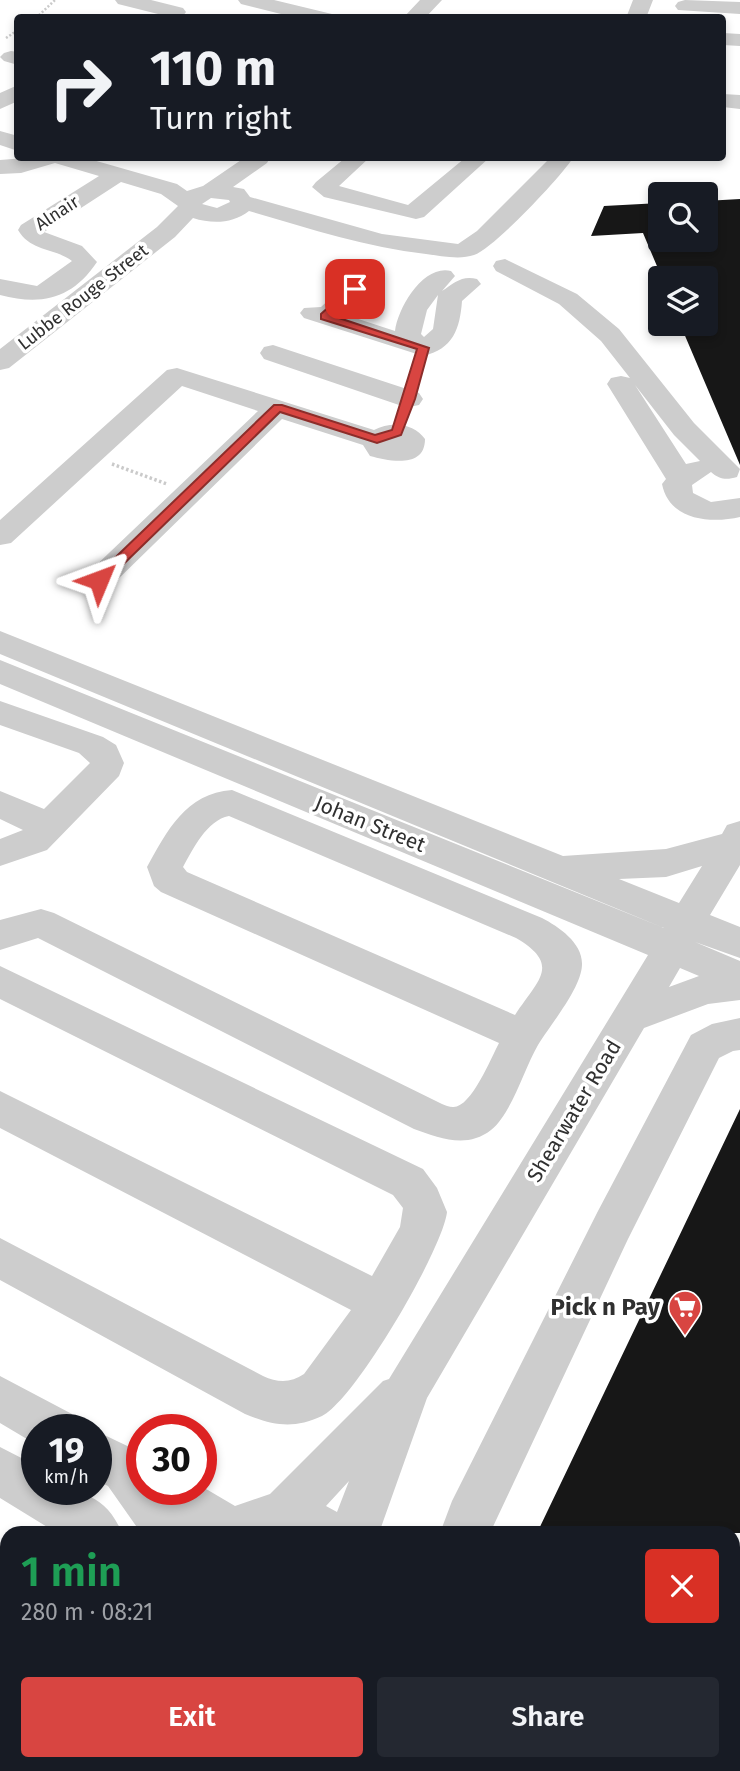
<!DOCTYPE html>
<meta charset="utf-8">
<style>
:root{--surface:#171b24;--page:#242831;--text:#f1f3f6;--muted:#9ea1a6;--accent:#d84541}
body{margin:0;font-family:"Fira Sans",sans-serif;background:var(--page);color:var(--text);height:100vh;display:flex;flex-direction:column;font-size:26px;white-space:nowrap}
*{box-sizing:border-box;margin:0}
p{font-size:23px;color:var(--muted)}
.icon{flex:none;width:38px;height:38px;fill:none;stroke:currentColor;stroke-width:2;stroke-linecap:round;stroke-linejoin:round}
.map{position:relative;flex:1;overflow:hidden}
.panel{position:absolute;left:0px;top:1526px;width:740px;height:245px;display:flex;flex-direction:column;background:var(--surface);border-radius:21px 21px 0 0;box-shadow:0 4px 10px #0003}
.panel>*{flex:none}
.guide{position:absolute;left:14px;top:14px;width:712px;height:147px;border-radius:7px;box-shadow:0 4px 10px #0003;background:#171b24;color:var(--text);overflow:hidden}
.controls{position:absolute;left:648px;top:182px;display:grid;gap:14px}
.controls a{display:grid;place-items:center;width:70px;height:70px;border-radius:7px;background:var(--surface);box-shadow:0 4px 10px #0003;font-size:35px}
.speed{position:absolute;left:21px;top:1414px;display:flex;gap:14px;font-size:35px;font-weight:700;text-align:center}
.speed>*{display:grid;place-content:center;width:91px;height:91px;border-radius:50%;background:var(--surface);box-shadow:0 4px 10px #0003;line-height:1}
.speed small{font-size:18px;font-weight:400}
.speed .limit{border:10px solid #d22;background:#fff;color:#111}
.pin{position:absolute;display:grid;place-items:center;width:60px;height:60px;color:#fff;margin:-30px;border-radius:14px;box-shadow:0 4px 10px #0006}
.me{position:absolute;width:77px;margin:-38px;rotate:46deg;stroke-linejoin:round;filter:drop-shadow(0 0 5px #0008)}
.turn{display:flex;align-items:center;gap:24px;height:147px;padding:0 21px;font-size:32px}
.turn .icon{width:91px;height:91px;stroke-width:2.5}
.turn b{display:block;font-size:49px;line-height:60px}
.round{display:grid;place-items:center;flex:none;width:74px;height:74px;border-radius:7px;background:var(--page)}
.head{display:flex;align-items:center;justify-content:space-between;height:119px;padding:0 21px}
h1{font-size:42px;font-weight:600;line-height:52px;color:#1e9e55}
.button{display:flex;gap:14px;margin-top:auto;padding:14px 21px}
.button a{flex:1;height:80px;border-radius:7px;background:var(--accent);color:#fff;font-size:28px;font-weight:600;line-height:80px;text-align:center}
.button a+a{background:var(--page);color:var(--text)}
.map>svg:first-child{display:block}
.building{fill:#171717}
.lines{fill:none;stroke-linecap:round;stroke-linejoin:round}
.path-far1{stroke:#cacaca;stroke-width:2.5;stroke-dasharray:2 2;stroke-linecap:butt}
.path{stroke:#cacaca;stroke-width:3.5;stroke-dasharray:2.5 2.5;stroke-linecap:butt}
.minor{fill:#cdcdcd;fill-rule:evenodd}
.route{fill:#d84541;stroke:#8c2d2a;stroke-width:2}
.labels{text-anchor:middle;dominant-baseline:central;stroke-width:7;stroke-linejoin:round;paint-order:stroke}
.far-street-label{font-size:18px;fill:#303030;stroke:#fff}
.street-label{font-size:21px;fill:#303030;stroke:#fff}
.near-poi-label{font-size:24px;font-weight:bold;fill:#303030;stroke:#fff;text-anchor:end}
</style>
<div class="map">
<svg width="740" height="1771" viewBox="0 0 740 1771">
<rect width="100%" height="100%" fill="#fff"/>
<path class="building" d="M740 199V465L680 324H705V278H662L643 233 591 236 604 206 660 203V240H705V201Z
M740 1109V1533H537Z"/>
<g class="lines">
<path class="path-far1" d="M36 18 55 0
M6 38 18 30"/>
<path class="path" d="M112 464 167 484"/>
<path class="minor" d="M115 0H151L183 8 186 12 183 16 174 18 118 4Z
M238 0H274L332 14 335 18H297L241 4Z
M420 0H442L425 18H403Z
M633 0H653L646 18H626Z
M685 0 740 2V14L678 10 675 6 678 2Z
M723 33 740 34V46L723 45Z
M11 51 18 52V65L4 61 0 57 4 53Z
M18 85V101L0 109V93Z
M723 94 740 95V109L723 107Z
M0 131 18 136V151L0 145Z
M25 158H86L177 184 187 191 203 186 244 158H270L267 163 233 187 244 189 250 197 382 234 458 244 477 231 550 158H573C559 179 495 247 474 255 460 260 441 256 426 254 365 247 308 228 249 211 232 224 212 224 193 218L175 237 9 368 0 370V349L157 227 178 206 161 194 121 182 44 232 82 246 97 262C72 299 42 306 0 295V279L37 286 72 261C53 247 31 252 18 230L21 225 99 176 55 163 21 173 0 174V160ZM211 198 229 200 230 202 217 208 202 204Z
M345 158H369L339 186 408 205 465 158H489L424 217 416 219 324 197 312 187 316 182Z
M505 259 577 294 619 329 694 423 740 469 737 477C727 480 720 480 711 472L692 485 693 493 711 502 740 498V517C710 524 669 520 662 484L666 479 607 384 611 378 621 376 630 378 601 341 559 304 496 271 493 266 496 261ZM635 385 674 435 700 461 686 464Z
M370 267 379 270 383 275 343 314 395 331C398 307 424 264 451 271L455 276 442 291C454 283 462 275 477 279L481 284 462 301C460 329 453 349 423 356L304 318 300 313 304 308 321 307 361 270ZM438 295 433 329 424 337 421 334 427 310Z
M273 345 419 393 423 399 419 405 409 407 399 405 264 359 260 353 264 347Z
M177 368 374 430C391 421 414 423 425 439 425 469 389 461 370 456L363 445 282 419 110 587 99 590 88 587 84 580 88 573 258 411 182 386 11 543 0 545V520L167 370Z
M0 631 563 856 666 849 722 834 727 825 740 821V865L710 915 740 927V958L695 942 740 961V1000L708 1004 644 1028 427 1398 379 1533H141L108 1486 96 1480V1431L142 1453V1489H201V1486L235 1506 270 1494 383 1381 389 1379 648 955 0 684V660L664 928 0 654ZM702 866 679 903 619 879 666 877ZM680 968 699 976 669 987ZM349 1481 337 1512 326 1506Z
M0 701 103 737 116 745 124 763 119 776 47 850 0 866V839L23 830 0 819V791L44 809 90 763 79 753 0 725Z
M232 790 542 918C559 927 583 943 582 965 581 989 550 1025 538 1045 524 1069 512 1113 491 1130 467 1149 439 1138 414 1129L38 938 0 950V920L41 909 54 913 442 1104C445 1105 449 1107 453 1107 471 1108 491 1058 499 1043L161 892 154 886 147 867C167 831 186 793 232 790ZM229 816 516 938C562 965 538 980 515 1015L187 872 183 867C193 849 207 820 229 816Z
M0 966 423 1169 437 1188 447 1212C443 1249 355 1400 322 1416 294 1429 274 1426 245 1414L0 1280V1238L263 1376C278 1383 291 1383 304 1374L351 1310 0 1128V1091L372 1276 400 1227 403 1208 393 1195 0 999Z
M740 1018V1050L733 1051 719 1058 628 1239 490 1533H440L452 1501 598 1211 691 1035 712 1024Z
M0 1376 72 1414 78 1430H37V1445L0 1423Z
M0 1447 37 1466V1489C76 1489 105 1492 122 1533H57L0 1498Z
M0 1666 7 1669V1723L0 1720Z
M733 1724 740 1726V1771H718L712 1764H733Z
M68 1764H123L120 1771H65Z
M148 1764H250L247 1771H147Z
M478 1764H541L544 1771H481Z
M577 1764H641L644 1771H580Z"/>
</g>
<path class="route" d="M351 287 361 289 333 316 429 348 415 399 401 435 377 443 280 412 104 583H95V577L274 405H282L375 435 392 430 417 349 321 319V314Z"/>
<defs>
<symbol id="supermarket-pin" viewBox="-11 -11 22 30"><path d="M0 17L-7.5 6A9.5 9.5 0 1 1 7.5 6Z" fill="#d84541" stroke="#fff"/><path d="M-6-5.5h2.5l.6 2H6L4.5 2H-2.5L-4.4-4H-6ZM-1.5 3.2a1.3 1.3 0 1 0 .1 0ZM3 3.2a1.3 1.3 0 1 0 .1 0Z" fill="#fff"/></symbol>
</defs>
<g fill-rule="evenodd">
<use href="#supermarket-pin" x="666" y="1288" width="38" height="52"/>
</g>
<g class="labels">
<g class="far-street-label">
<text transform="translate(57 213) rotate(-33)">Alnair</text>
<text transform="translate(83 297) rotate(-38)">Lubbe Rouge Street</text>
</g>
<g class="street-label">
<text transform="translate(370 824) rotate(22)">Johan Street</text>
<text transform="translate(574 1111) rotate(-59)">Shearwater Road</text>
</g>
<g class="near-poi-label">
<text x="660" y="1307">Pick n Pay</text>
</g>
</g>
</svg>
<div class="controls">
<a><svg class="icon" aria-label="search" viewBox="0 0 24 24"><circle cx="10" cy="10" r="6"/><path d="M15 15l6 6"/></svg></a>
<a><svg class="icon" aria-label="layers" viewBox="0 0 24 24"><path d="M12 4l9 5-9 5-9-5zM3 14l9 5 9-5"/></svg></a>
</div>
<div class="speed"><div>19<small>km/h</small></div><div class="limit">30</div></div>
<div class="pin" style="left:355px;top:289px;background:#d93025"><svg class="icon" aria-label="arrive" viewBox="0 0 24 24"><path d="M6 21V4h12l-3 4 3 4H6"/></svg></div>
<svg class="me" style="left:99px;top:580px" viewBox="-20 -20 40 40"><path d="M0-17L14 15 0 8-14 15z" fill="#d84541" stroke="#fff" stroke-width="4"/></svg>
<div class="guide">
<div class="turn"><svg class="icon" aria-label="right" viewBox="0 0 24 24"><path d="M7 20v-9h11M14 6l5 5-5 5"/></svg><div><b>110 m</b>Turn right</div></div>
</div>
<section class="panel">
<div class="head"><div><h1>1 min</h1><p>280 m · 08:21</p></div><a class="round" style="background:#d93025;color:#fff"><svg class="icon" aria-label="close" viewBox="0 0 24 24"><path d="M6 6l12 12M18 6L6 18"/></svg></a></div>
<div class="button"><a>Exit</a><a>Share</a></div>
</section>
</div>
